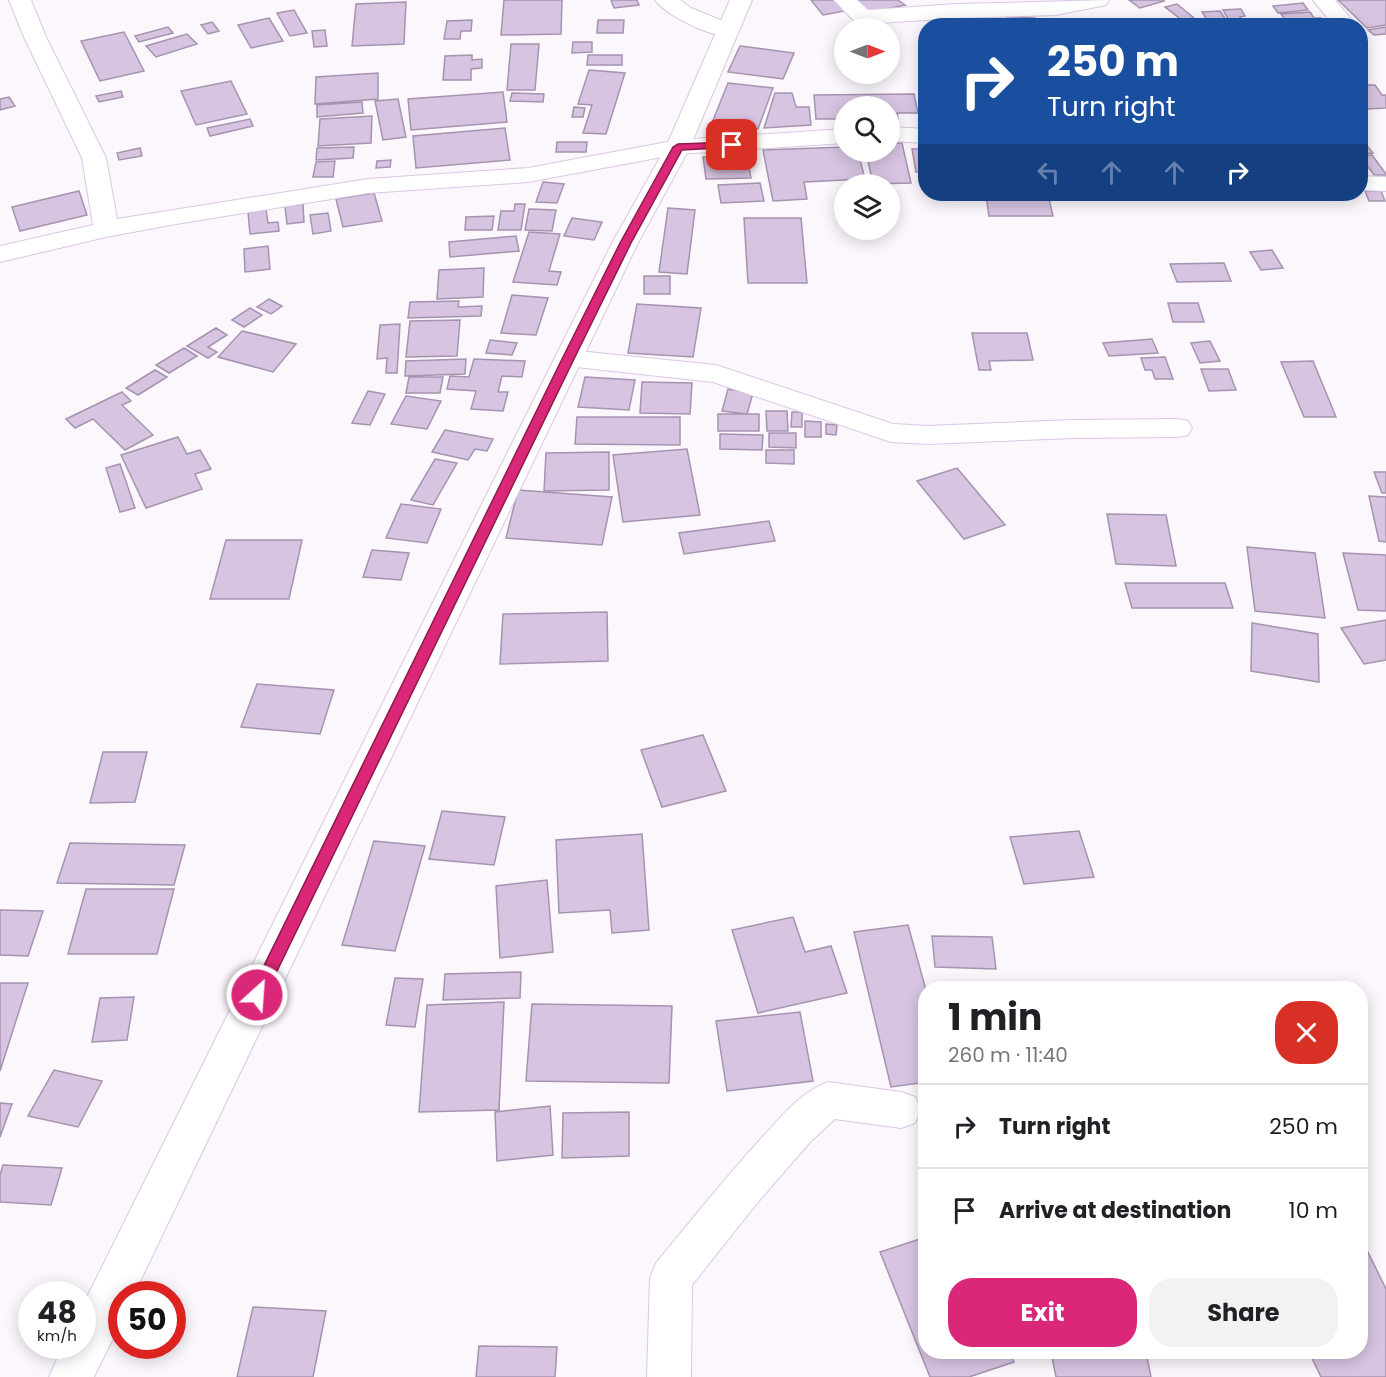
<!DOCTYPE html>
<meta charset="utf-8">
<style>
:root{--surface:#fff;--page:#f2f2f2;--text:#202124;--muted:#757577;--line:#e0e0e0;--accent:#db2777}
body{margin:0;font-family:Poppins,sans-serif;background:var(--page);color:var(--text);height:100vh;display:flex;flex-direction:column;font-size:22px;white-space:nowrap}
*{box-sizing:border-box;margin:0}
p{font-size:20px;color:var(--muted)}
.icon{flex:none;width:33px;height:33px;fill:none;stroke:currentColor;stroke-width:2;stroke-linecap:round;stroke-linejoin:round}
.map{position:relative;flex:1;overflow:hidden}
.details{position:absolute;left:918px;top:981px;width:450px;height:378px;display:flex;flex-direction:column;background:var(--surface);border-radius:24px;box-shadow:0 3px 15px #0003}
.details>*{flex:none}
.top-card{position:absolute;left:918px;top:18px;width:450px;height:183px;border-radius:24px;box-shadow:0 3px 15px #0003;background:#1a4fa0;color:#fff;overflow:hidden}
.needle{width:39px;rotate:90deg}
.buttons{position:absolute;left:834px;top:18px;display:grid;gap:12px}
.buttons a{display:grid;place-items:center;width:66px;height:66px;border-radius:50%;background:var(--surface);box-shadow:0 3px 15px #0003;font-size:30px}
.speed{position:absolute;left:18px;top:1281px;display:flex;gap:12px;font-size:30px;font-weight:700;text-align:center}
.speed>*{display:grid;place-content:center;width:78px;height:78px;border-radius:50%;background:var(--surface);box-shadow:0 3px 15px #0003;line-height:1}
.speed small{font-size:15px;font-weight:400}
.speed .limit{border:9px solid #d22;background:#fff;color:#111}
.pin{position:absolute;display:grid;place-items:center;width:51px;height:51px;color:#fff;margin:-26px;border-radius:12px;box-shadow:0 3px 9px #0006}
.me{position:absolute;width:66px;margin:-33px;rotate:26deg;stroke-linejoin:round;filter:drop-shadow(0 0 4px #0008)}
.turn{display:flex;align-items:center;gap:21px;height:126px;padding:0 30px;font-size:27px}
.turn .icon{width:78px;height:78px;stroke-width:2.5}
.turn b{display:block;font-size:42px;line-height:51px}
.lanes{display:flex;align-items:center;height:57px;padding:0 30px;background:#0003;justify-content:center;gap:30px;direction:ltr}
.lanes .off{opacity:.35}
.round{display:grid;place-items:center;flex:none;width:63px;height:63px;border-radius:24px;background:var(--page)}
.summary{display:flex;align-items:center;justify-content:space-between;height:102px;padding:0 30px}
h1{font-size:36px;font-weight:700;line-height:45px}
.action{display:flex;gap:12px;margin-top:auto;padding:12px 30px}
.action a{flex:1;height:69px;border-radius:24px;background:var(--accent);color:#fff;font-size:24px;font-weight:700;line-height:69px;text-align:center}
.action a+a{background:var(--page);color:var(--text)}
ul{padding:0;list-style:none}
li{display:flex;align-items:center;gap:18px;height:84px;padding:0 30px;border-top:2px solid var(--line)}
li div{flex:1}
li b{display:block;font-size:22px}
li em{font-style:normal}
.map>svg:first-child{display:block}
.building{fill:#d7c4e1;stroke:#a693af;stroke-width:1.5}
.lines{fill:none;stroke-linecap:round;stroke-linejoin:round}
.street-casing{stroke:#dbc7e4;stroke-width:2}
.secondary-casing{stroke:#dbc7e4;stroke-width:2}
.street{fill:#fff;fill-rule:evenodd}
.secondary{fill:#fff;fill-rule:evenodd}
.route{fill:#db2777;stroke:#8e194d;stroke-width:1.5}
</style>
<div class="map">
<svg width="1386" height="1377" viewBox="0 0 1386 1377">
<rect width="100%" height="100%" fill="#fbf7fd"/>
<path class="building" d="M504 0H562L561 34 501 35Z
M611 0H637L639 5 614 8Z
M811 0H842L850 10 823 15Z
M850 0H898L905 5 866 13Z
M1129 0H1162L1164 1 1140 8Z
M1338 0H1386V25L1367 28Z
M406 2 404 44 352 46 356 4Z
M1303 3 1308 10 1278 13 1273 6Z
M1177 4 1199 22 1187 24 1165 7Z
M1241 9 1245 16 1240 17 1245 26H1232L1223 10Z
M294 10 307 33 290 36 277 13Z
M1220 11 1230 26H1211L1202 12Z
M1310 12 1314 18H1321L1326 26H1289L1281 14Z
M984 17 986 26H941L939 18Z
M1006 17 1035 18 1037 26H1008Z
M269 18 283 41 251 48 238 25Z
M472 20 471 31H461L460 39H444L447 21Z
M598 20H624L623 33H597Z
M212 22 219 31 208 34 201 25Z
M168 27 173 33 139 42 135 36Z
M1386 27V34L1374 35 1368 30Z
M325 30 327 46 314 47 312 31Z
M124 32 144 71 100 81 81 41Z
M187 34 197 44 156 57 146 46Z
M573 42H592V52L572 53Z
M511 44H539L535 90H507Z
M740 46 794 53 783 79 728 72Z
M472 55V60L482 59V68L471 69V80H443L445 56Z
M588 55H622V65H587Z
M589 70 625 73 606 134 583 133 592 105 578 104Z
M378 73V99L315 104 316 77Z
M231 81 247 114 196 125 181 91Z
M728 83 773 88 758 129 712 123Z
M1360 85H1375L1382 95H1386V108L1367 109 1360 99Z
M121 91 123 97 99 102 96 96Z
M503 92 507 122 411 130 408 99Z
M512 93 544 94 543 102 510 101Z
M775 93H792L796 107H809L811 125 764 128Z
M914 94 918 113H897L898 119H890V106H844V119H816L814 95Z
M9 97 15 106 0 110V99Z
M398 99 406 137 383 140 375 101Z
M362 102 363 113 317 117V105Z
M574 107 585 108 583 117H572Z
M372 116 371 143 318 146 320 119Z
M250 119 253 126 210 136 207 128Z
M505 128 510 160 416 168 413 136Z
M1360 137 1373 153 1360 154Z
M557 142H587L586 152H556Z
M890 143H902L911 183 873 184 866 152H890Z
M354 147 353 158 316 160 317 148Z
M844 147V152H858L865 179 804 182 807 199 773 201 763 150Z
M140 148 142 156 119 160 117 153Z
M912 149H926V172H916Z
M1372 155 1386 174V175H1374L1360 156Z
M747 156 751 178 706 179 703 157Z
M391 160 390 167 376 168 377 161Z
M335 161 333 177H313L316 162Z
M543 182 564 184 557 203 536 202Z
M760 183 764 201 721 203 718 185Z
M79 191 87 215 20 231 12 207Z
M1365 191H1381L1385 201H1369Z
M374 193 382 221 343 227 336 199Z
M986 195H1048L1053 216H989Z
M303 204 304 222 287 224 285 206Z
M515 204H525L521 230H498L501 211H514Z
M668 208 695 210 687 274 659 272Z
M266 209 268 223 278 222 279 231 250 234 248 212Z
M529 209 556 210 552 231 525 230Z
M328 213 331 231 313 234 310 215Z
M494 216 492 230H465L466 217Z
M572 218 602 222 594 240 564 236Z
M744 218H801L807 283H748Z
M529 232 560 234 549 271 561 272 557 285 513 282Z
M516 236 519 251 450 257 449 242Z
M268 246 270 269 245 272 244 249Z
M1272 250 1283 268 1261 270 1250 252Z
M1224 263 1231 281 1177 282 1170 264Z
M484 268 483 297 437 299 439 270Z
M644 276H670V294H644Z
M512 295 548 298 536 335 501 333Z
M269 299 282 306 271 314 257 307Z
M459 301 458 307 482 306 481 316 408 318 410 302Z
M1168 303H1198L1204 322H1173Z
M637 304 701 308 693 357 628 353Z
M250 308 262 315 244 327 232 320Z
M460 320 457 356 406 357 410 321Z
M400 324 397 373H386L387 358 377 359 380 325Z
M216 328 227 335 208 347 217 352 208 358 187 346Z
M242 331 296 344 273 372 218 357Z
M972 333H1027L1033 360 989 361 991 370H979Z
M1152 339 1158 353 1109 356 1103 343Z
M490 340 517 343 512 355 486 353Z
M1210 341 1220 361 1200 363 1191 343Z
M184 348 197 356 169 373 156 365Z
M1165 357 1173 379H1155L1152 370H1145L1141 358Z
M466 359 465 374 405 376 406 361Z
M474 359 525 361 522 377 502 376 498 392H508L503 411 471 409 476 391 447 389 450 376 469 377Z
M1313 361 1336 417H1304L1281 362Z
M1201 369H1228L1236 390 1209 391Z
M155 370 167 377 138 395 126 388Z
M409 377H443L440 393H406Z
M585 377 635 380 629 410 578 407Z
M642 382 692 383 690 414 640 413Z
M728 389 753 393 747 414 722 411Z
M368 391 385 394 370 425 352 423Z
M122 392 131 401 122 405 153 435 125 450 93 419 75 428 66 419Z
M406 396 441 401 427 429 391 424Z
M766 411H787L788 431H767Z
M792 412H802V427H791Z
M718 414H759V431H718Z
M577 417H680V445L575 444Z
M805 421 821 422V437H805Z
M826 424 837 425 836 435 826 434Z
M445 430 493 439 487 451 475 449 468 460 432 452Z
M769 433H796V448L769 447Z
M720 434 763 435 762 450 720 449Z
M178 437 187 454 200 450 211 469 195 474 202 489 146 508 121 455Z
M687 449 700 515 623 522 613 455Z
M766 450H794V464L766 463Z
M609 452V490L544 491 546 453Z
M435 459 457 463 433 505 411 500Z
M120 464 135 508 120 512 106 468Z
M957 468 1005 525 964 539 917 481Z
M1374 472H1386V493H1382Z
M518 490 612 497 602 545 506 538Z
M1369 496 1386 497V542L1379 541Z
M401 504 441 509 427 543 386 538Z
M1107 514 1166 515 1176 566 1116 564Z
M769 521 775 541 684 554 679 533Z
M226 540H302L289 599H210Z
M1247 547 1315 553 1325 618 1255 611Z
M372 550 409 553 401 580 363 577Z
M1343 553 1386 555V611L1358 610Z
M1125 583H1225L1233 608H1132Z
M607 612 608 661 500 664 503 614Z
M1386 620V660L1364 664 1341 628Z
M1252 623 1318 634 1319 682 1251 671Z
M257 684 334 690 320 734 241 727Z
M703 735 726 791 662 807 641 750Z
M103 752H147L135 802 90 803Z
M442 811 505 817 494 865 429 859Z
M1079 831 1094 877 1024 884 1010 837Z
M642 834 649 930 612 933 610 910 559 913 556 840Z
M374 841 425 846 395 951 342 945Z
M70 843 185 845 174 885 57 883Z
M547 880 553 952 500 958 496 886Z
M86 889H174L157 954H68Z
M0 910 43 911 28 956 0 955Z
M793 917 805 952 831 946 847 993 758 1013 732 930Z
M908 925 926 990V1082L891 1087 854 932Z
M932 936 992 937 996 969 935 967Z
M521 972 520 998 443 1000 445 974Z
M395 978 423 979 415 1027 386 1025Z
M0 983H28L0 1071Z
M134 997 127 1040 92 1042 100 998Z
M504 1002 499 1110 419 1112 427 1005Z
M532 1004 672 1006 669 1083 526 1081Z
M800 1012 813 1081 727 1091 716 1021Z
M54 1070 102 1081 78 1127 28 1116Z
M0 1103 12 1104 0 1137Z
M550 1106 553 1155 497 1161 495 1112Z
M629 1112V1156L562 1158 563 1113Z
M3 1165 62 1168 51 1205 0 1202V1175Z
M1360 1236 1386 1289V1377H1321L1309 1352H1360Z
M926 1237V1352H1009L1014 1362 969 1377H930L880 1252Z
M253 1307 326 1311 313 1377H237Z
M479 1346 557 1347 555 1377H476Z
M1051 1352H1146L1151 1377H1056Z"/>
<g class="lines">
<defs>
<path id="street" d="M9 0H31L46 37 106 158 117 219 368 179 528 168 678 140 844 129V143L678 154 528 182 368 193 176 224 106 237 0 262V246L93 225 82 158 24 37Z
M655 0H680L691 8 735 26 738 31 735 36C716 40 666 16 655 0Z
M834 0H857L868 10 957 4 1109 0 1106 5 1056 15 957 18 863 24 855 22Z
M1313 0H1335L1357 26H1334Z
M890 127 926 129V143L890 141Z
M1360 176 1386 177V191L1360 190Z
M568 350 716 365 893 424 928 426 1073 420 1178 419 1188 421 1192 428 1188 435 1178 437 1073 438 928 444 891 442 713 382 558 365 554 359 558 353Z
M828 1082 901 1092 915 1097 921 1110 915 1123 901 1128 835 1119 810 1142 758 1202 692 1285 691 1377H647L650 1278 656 1263C690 1222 723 1180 759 1141 779 1119 800 1092 828 1082Z"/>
<path id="secondary" d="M730 0H752L690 147 638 243 134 1294H122V1320L94 1377H49L63 1346H82V1307L612 243 666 147Z"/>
</defs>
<use href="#street" class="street-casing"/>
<use href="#secondary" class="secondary-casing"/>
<use href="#street" class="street"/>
<use href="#secondary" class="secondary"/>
</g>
<path class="route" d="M732 142 737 145 736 147 682 150 631 243 574 359 263 1000 257 1002 252 1000 249 995 252 990 562 359 620 243 673 147 678 144Z"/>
</svg>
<div class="buttons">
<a><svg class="needle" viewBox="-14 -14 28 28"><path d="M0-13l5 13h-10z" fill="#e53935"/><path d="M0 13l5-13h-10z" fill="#757577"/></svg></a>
<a><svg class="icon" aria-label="search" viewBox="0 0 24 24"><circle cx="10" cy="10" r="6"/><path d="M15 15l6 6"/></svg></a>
<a><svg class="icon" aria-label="layers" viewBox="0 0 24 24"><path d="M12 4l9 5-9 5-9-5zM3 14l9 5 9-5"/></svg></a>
</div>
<div class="speed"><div>48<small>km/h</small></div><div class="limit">50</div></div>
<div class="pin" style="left:732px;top:145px;background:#d93025"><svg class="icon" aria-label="arrive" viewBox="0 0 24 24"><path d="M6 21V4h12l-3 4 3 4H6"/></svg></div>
<svg class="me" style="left:257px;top:995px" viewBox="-20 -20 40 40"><circle r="17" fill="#db2777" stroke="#fff" stroke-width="3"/><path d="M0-11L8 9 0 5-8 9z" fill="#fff"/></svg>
<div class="top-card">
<div class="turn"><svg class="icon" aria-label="right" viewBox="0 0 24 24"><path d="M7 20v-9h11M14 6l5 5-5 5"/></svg><div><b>250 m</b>Turn right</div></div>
<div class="lanes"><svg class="icon off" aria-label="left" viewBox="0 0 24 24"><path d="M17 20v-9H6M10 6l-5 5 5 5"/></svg><svg class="icon off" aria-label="ahead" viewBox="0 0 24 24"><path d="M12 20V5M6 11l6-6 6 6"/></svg><svg class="icon off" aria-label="ahead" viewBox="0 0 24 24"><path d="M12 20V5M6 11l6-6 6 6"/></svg><svg class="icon" aria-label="right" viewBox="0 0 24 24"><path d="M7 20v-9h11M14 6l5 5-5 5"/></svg></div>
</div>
<section class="details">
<div class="summary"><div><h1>1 min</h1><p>260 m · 11:40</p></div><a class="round" style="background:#d93025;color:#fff"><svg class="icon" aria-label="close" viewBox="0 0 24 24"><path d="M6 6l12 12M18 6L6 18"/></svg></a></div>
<ul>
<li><svg class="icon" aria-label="right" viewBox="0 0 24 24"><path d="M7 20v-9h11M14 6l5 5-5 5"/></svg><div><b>Turn right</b></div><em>250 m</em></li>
<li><svg class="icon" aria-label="arrive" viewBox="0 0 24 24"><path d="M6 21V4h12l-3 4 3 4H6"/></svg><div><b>Arrive at destination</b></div><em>10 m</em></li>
</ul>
<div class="action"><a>Exit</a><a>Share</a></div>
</section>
</div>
